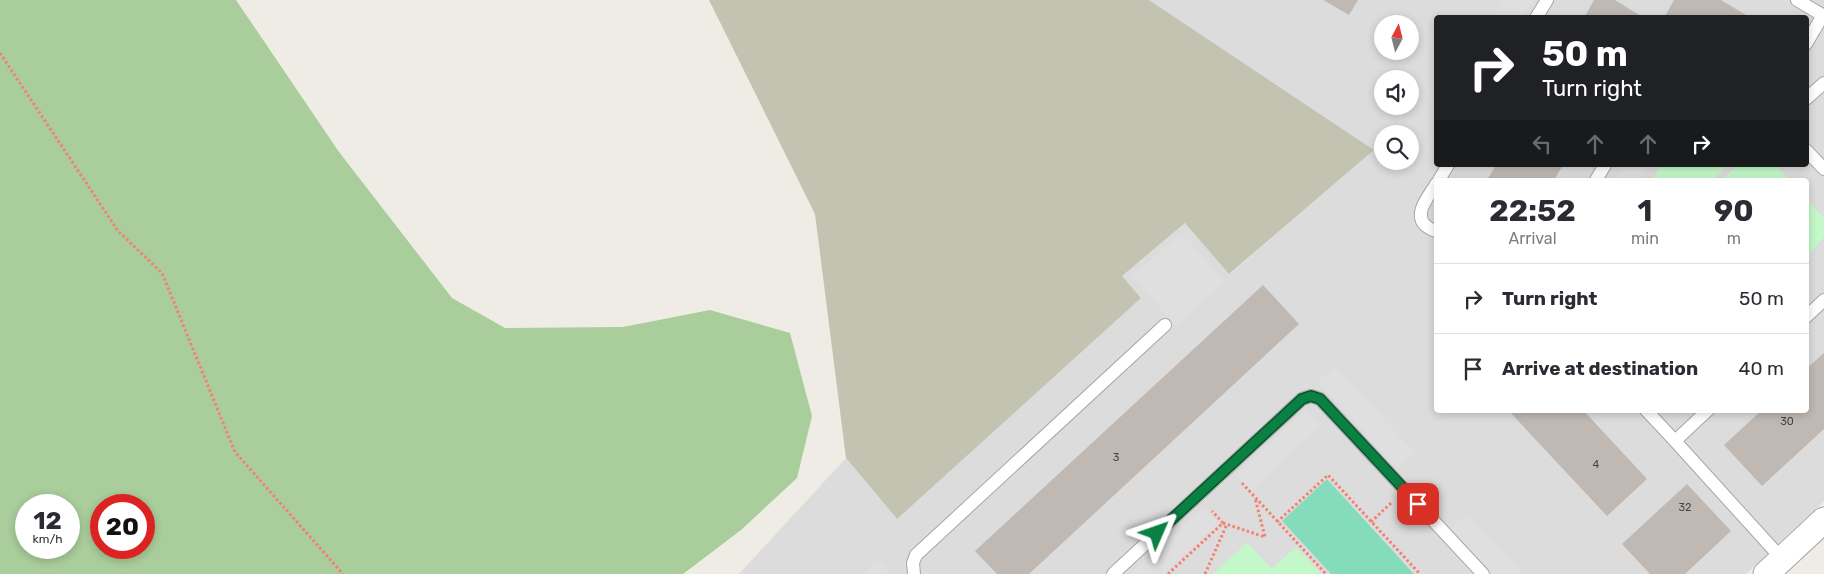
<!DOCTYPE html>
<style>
:root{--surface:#fff;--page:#f7f7f7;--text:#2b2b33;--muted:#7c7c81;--line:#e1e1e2}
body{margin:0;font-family:Rubik,sans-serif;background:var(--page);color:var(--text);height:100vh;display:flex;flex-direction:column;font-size:19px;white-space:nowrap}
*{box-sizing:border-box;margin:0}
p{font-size:16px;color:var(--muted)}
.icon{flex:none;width:28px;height:28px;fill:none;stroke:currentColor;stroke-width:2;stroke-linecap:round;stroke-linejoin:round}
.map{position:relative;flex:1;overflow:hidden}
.side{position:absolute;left:1434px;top:178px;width:375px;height:235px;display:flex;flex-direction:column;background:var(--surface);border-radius:5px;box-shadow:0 2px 8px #0003}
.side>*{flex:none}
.hud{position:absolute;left:1434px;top:15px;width:375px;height:152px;border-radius:5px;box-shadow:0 2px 8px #0003;background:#202124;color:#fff;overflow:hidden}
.needle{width:32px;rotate:7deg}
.fabs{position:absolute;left:1374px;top:15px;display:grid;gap:10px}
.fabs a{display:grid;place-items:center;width:45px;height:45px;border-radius:50%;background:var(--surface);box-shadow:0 2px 8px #0003;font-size:25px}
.speed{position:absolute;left:15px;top:494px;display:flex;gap:10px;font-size:25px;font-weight:700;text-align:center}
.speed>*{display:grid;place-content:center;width:65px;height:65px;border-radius:50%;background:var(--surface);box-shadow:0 2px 8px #0003;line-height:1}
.speed small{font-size:12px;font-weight:400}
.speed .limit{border:8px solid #d22;background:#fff;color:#111}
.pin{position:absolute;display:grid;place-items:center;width:42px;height:42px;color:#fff;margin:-21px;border-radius:10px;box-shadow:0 2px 8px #0006}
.me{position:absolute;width:55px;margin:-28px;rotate:47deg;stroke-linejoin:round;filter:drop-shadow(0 0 4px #0008)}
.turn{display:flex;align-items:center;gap:18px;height:105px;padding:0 25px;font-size:22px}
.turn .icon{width:65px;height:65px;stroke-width:2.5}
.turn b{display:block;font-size:35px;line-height:42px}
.lanes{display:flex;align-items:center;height:48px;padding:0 25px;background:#0003;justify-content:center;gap:25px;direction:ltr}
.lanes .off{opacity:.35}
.eta{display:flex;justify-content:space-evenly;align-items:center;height:85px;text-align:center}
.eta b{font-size:30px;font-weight:700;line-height:35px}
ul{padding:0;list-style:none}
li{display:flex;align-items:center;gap:15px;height:70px;padding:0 25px;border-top:1px solid var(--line)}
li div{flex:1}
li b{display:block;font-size:19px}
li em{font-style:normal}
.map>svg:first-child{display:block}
.residential{fill:#dddcdc;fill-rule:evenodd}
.construction{fill:#c3c3b1}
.forest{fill:#a9cd9b;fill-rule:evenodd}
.park{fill:#c3f8c8}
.pitch{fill:#85dcbc}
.parking{fill:#dfdfdf}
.building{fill:#c0b8b2}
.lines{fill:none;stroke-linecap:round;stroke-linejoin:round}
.service-casing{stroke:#a6a6a6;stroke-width:14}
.minor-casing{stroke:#a6a6a6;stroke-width:27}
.path{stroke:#f58070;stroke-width:3;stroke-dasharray:2.5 2.5;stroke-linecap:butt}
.service{stroke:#fff;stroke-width:12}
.minor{stroke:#fff;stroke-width:25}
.route-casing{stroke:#07532c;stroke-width:12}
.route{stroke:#0b8043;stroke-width:9}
.labels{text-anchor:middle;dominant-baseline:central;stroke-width:5;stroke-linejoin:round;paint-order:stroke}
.number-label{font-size:11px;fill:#474544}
</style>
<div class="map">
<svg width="1824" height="574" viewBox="0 0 1824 574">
<rect width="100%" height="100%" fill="#efece5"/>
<path class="residential" d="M1149 0H1824V501L1746 574H739L846 458 896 518 1141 298 1122 276 1185 223 1230 274 1374 150ZM1436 18H1806V165H1436ZM1382 24H1410V51H1382ZM1382 79H1410V106H1382ZM1382 134H1410V161H1382ZM1436 180H1806V410H1436Z"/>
<path class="construction" d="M709 0H1149L1374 150 1229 274 1185 223 1122 276 1141 298 897 519 846 458 815 214Z"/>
<path class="forest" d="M0 0H236L339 152 452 298 505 328 623 327 710 310 790 333 812 416 797 478 741 530 683 574H0ZM26 505H69V548H26ZM101 505H144V548H101Z"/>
<path class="park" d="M1661 165H1728L1712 180H1652Z
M1738 165H1775L1789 180H1722Z
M1806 199 1824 218V237L1806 258Z
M1247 543 1272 569 1296 547 1321 574H1213Z"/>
<path class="pitch" d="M1327 479 1414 574H1331L1282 521Z"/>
<path class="parking" d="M1503 0H1533L1523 17H1493Z
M1624 165H1649L1640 180H1615Z
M1182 233 1225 282 1176 325 1132 276Z
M1335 366 1415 453 1398 468 1318 382Z
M1306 409 1321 425 1251 491 1236 475Z
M1203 507 1218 523 1163 574H1130Z
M1467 514 1523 574H1492L1450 529Z
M878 560 890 574H863Z"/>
<path class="building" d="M1323 0H1358L1349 15Z
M1594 0H1615L1644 18H1584Z
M1674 0H1721L1751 18H1664Z
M1496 165H1563L1554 180H1487Z
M1263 285 1299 324 1029 574H997L975 551Z
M1824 353V429L1762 486 1724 445 1762 410H1806V369Z
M1508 410H1583L1647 479 1607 516Z
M1687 484 1731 531 1685 574H1650L1622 544Z"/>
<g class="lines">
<defs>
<path id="service" d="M1797 0 1824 16
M1536 18 1547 0
M1806 44 1823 15
M1806 99 1824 83
M1806 150 1824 169
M1439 180 1448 165
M1596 180 1605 165
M1436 184C1430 195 1413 213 1425 225 1428 228 1433 230 1436 231
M1806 317 1824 300
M1646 410 1675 441 1708 410
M1675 441 1782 559
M914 574 913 563 916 555 1165 325
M1113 574 1302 399 1311 396 1320 399 1483 574"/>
<path id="minor" d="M1766 574 1824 520"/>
</defs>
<use href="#service" class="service-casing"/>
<use href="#minor" class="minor-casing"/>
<path class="path" d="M0 53 118 231 162 273 235 452 343 574
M1242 483 1326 574
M1277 522 1328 475 1420 574
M1371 522 1391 503
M1223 523 1265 537 1255 498
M1168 574 1223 523 1212 511
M1205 574 1227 524"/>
<use href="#service" class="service"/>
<use href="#minor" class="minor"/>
</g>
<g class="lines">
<defs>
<path id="route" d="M1157 533 1302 399 1311 396 1320 399 1418 504"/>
</defs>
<use href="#route" class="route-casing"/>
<use href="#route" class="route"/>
</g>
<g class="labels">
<g class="number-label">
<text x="1787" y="421">30</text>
<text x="1116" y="457">3</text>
<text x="1596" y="464">4</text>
<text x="1685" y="507">32</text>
</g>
</g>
</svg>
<div class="fabs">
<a><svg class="needle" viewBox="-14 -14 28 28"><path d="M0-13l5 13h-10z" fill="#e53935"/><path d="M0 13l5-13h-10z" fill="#7c7c81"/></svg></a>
<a><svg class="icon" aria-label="sound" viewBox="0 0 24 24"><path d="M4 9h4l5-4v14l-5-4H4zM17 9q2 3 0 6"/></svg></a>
<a><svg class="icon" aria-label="search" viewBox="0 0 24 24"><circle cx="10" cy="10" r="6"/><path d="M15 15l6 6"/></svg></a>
</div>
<div class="speed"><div>12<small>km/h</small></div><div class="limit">20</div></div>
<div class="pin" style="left:1418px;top:504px;background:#d93025"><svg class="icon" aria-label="arrive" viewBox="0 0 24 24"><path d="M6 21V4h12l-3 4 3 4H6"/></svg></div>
<svg class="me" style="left:1157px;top:533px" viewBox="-20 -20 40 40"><path d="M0-17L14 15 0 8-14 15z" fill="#0b8043" stroke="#fff" stroke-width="4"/></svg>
<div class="hud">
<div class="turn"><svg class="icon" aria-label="right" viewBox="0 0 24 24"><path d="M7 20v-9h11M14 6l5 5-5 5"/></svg><div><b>50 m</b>Turn right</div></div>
<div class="lanes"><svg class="icon off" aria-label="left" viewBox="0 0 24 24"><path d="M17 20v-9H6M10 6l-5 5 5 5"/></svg><svg class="icon off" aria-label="ahead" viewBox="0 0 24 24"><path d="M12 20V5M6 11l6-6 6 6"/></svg><svg class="icon off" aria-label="ahead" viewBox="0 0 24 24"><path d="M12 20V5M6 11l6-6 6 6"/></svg><svg class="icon" aria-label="right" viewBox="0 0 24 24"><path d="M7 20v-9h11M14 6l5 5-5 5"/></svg></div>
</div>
<section class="side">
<div class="eta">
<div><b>22:52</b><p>Arrival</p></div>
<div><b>1</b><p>min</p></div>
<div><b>90</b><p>m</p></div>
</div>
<ul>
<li><svg class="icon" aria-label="right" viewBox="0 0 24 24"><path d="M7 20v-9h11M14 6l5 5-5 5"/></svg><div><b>Turn right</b></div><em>50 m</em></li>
<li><svg class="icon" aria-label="arrive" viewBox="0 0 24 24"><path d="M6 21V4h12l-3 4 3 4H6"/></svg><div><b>Arrive at destination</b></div><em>40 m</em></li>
</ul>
</section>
</div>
